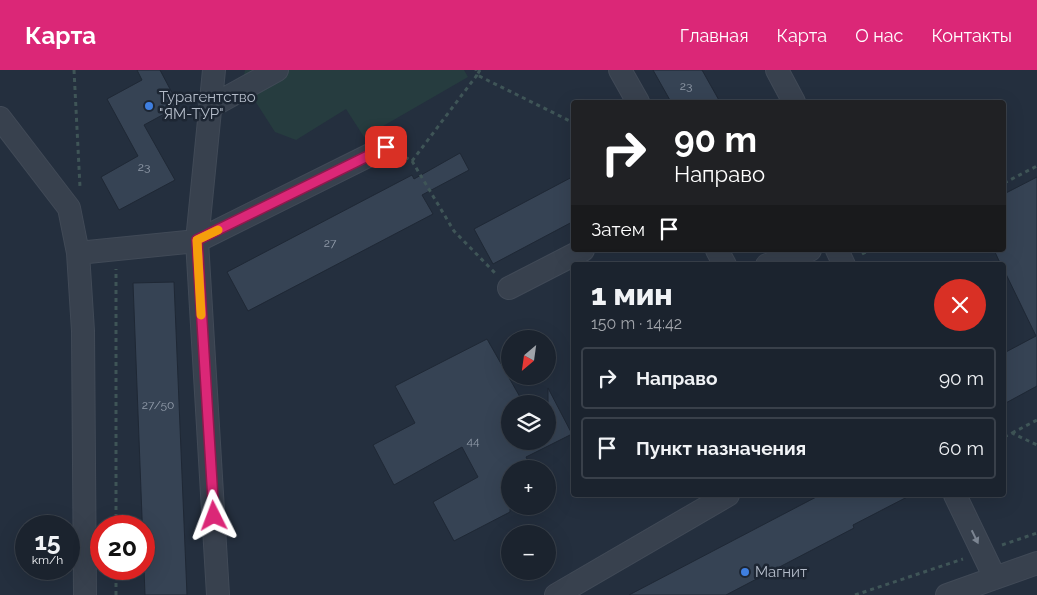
<!DOCTYPE html>
<html lang="ru">
<meta charset="utf-8">
<style>
:root{--surface:#1b232e;--page:#242b36;--text:#f1f3f6;--muted:#a0a4aa;--line:#39404a;--accent:#db2777}
body{margin:0;font-family:Raleway,sans-serif;background:var(--page);color:var(--text);height:100vh;display:flex;flex-direction:column;font-size:19px;white-space:nowrap}
*{box-sizing:border-box;margin:0}
p{font-size:16px;color:var(--muted)}
.icon{flex:none;width:28px;height:28px;fill:none;stroke:currentColor;stroke-width:2;stroke-linecap:round;stroke-linejoin:round}
.map{position:relative;flex:1;overflow:hidden}
.side{position:absolute;left:571px;top:192px;width:435px;height:235px;display:flex;flex-direction:column;background:var(--surface);border-radius:5px;box-shadow:0 5px 20px #0002,0 0 0 1px var(--line)}
.side>*{flex:none}
.hud{position:absolute;left:571px;top:30px;width:435px;height:152px;border-radius:5px;box-shadow:0 5px 20px #0002,0 0 0 1px var(--line);background:#202124;color:#fff;overflow:hidden}
.needle{width:32px;rotate:209deg}
.fabs{position:absolute;left:501px;top:260px;display:grid;gap:10px}
.fabs a{display:grid;place-items:center;width:55px;height:55px;border-radius:50%;background:var(--surface);box-shadow:0 5px 20px #0002,0 0 0 1px var(--line);font-size:25px}
.speed{position:absolute;left:15px;top:445px;display:flex;gap:10px;font-size:25px;font-weight:700;text-align:center}
.speed>*{display:grid;place-content:center;width:65px;height:65px;border-radius:50%;background:var(--surface);box-shadow:0 5px 20px #0002,0 0 0 1px var(--line);line-height:1}
.speed small{font-size:12px;font-weight:400}
.speed .limit{border:8px solid #d22;background:#fff;color:#111}
.pin{position:absolute;display:grid;place-items:center;width:42px;height:42px;color:#fff;margin:-21px;border-radius:10px;box-shadow:0 2px 8px #0006}
.me{position:absolute;width:55px;margin:-28px;rotate:357deg;stroke-linejoin:round;filter:drop-shadow(0 0 4px #0008)}
.turn{display:flex;align-items:center;gap:18px;height:105px;padding:0 20px;font-size:22px}
.turn .icon{width:65px;height:65px;stroke-width:2.5}
.turn b{display:block;font-size:35px;line-height:42px}
.then{display:flex;align-items:center;height:48px;padding:0 20px;background:#0003;gap:10px;font-size:19px}
.round{display:grid;place-items:center;flex:none;width:52px;height:52px;border-radius:26px;background:var(--page)}
.headline{display:flex;align-items:center;justify-content:space-between;height:85px;padding:0 20px}
h1{font-size:30px;font-weight:800;line-height:38px}
ul{padding:0;list-style:none}
li{display:flex;align-items:center;gap:15px;height:62px;margin:0 10px 8px;padding:0 10px;border:2px solid var(--line);border-radius:5px}
li div{flex:1}
li b{display:block;font-size:19px}
li em{font-style:normal}
header{display:flex;align-items:center;gap:30px;box-sizing:border-box;height:70px;padding:0 25px;background:var(--accent);color:#fff}
header strong{font-size:24px}
nav{display:flex;gap:28px;margin-inline-start:auto;font-size:18px}
.map>svg:first-child{display:block}
.green{fill:#263c3f}
.building{fill:#364354;stroke:#1f2835}
.lines{fill:none;stroke-linecap:round;stroke-linejoin:round}
.minor-casing{stroke:#414a57;stroke-width:24}
.path{stroke:#3f5557;stroke-width:3;stroke-dasharray:4 4;stroke-linecap:butt}
.minor{stroke:#38414e;stroke-width:22}
.oneway{fill:#7c8592}
.route-casing{stroke:#8e194d;stroke-width:12}
.route{stroke:#db2777;stroke-width:9}
.slow{stroke:#f59e0b;stroke-width:9}
.shop-dot{fill:#3f7fe0;stroke:#1d2633;stroke-width:2}
.labels{text-anchor:middle;dominant-baseline:central;stroke-width:5;stroke-linejoin:round;paint-order:stroke}
.number-label{font-size:12px;fill:#929caa}
.poi-label{font-size:15px;fill:#b4bcc9;stroke:#1d2633;text-anchor:start}
</style>
<header>
<strong>Карта</strong>
<nav><a>Главная</a><a>Карта</a><a>О нас</a><a>Контакты</a></nav>
</header>
<div class="map">
<svg width="1037" height="525" viewBox="0 0 1037 525">
<rect width="100%" height="100%" fill="#242f3e"/>
<path class="green" d="M245 0H464L468 7 364 67 346 39 296 70 275 62 243 12Z"/>
<path class="building" d="M137 0H160L179 36 144 55 175 110 119 140 101 107 138 86 107 29 142 10Z
M653 0H702L720 32H671Z
M460 83 469 100 422 125 433 144 248 241 227 202 412 105 414 109Z
M574 106V151L493 194 474 159Z
M1037 107V316L1004 334V283L1036 266 1004 200V195H1001L994 180H1004V124Z
M174 212 187 525H145L133 213Z
M487 269 524 334H510V371H548V318L572 364 526 387 532 399H510V442L454 471 433 432 478 407 462 377 394 415 373 375 415 353 395 316Z
M820 425H911L853 455 854 458 726 525H629Z"/>
<g class="lines">
<defs>
<path id="minor" d="M620 0 638 32
M777 0 794 32
M210 37 277 0
M0 48 69 138 78 183 83 261 85 525
M717 180 725 195
M837 180 844 195
M78 183 197 171 214 0
M767 195 810 180
M509 218 583 180
M955 425 995 508
M218 525 197 171 386 77
M556 525 728 425
M947 525 1037 493"/>
</defs>
<use href="#minor" class="minor-casing"/>
<path class="path" d="M74 0 80 117
M480 0 477 5 574 53
M405 87 412 91 454 161 495 203
M412 91 477 5 476 0
M1004 113 1037 96
M862 184 870 180
M1012 363 1037 350
M1004 367 1012 363 1037 375
M116 456V199
M1002 475 1037 463
M116 525V499
M855 525 963 489"/>
<use href="#minor" class="minor"/>
</g>
<defs><path id="oneway-solid" d="M-6-.8H1V-3.2L6.5 0L1 3.2V.8H-6Z" transform="scale(1.25)"/></defs>
<use class="oneway" href="#oneway-solid" transform="translate(975 467) rotate(64)"/>
<g class="lines">
<defs>
<path id="route" d="M214 446 197 170 386 77"/>
</defs>
<use href="#route" class="route-casing"/>
<use href="#route" class="route"/>
<path class="slow" d="M201 245 197 170 218 160"/>
</g>
<g class="shop-dot">
<circle cx="149" cy="36" r="5"/>
<circle cx="745" cy="502" r="5"/>
</g>
<g class="labels">
<g class="number-label">
<text x="686" y="16">23</text>
<text x="144" y="97">23</text>
<text x="330" y="173">27</text>
<text x="158" y="335">27/50</text>
<text x="473" y="371">44</text>
</g>
<g class="poi-label">
<text x="159" y="27">Турагентство<tspan x="159" dy="17">"ЯМ-ТУР"</tspan></text>
<text x="755" y="502">Магнит</text>
</g>
</g>
</svg>
<div class="fabs">
<a><svg class="needle" viewBox="-14 -14 28 28"><path d="M0-13l5 13h-10z" fill="#e53935"/><path d="M0 13l5-13h-10z" fill="#a0a4aa"/></svg></a>
<a><svg class="icon" aria-label="layers" viewBox="0 0 24 24"><path d="M12 4l9 5-9 5-9-5zM3 14l9 5 9-5"/></svg></a>
<a>+</a>
<a>−</a>
</div>
<div class="speed"><div>15<small>km/h</small></div><div class="limit">20</div></div>
<div class="pin" style="left:386px;top:77px;background:#d93025"><svg class="icon" aria-label="arrive" viewBox="0 0 24 24"><path d="M6 21V4h12l-3 4 3 4H6"/></svg></div>
<svg class="me" style="left:214px;top:446px" viewBox="-20 -20 40 40"><path d="M0-17L14 15 0 8-14 15z" fill="#db2777" stroke="#fff" stroke-width="4"/></svg>
<div class="hud">
<div class="turn"><svg class="icon" aria-label="right" viewBox="0 0 24 24"><path d="M7 20v-9h11M14 6l5 5-5 5"/></svg><div><b>90 m</b>Направо</div></div>
<div class="then">Затем<svg class="icon" aria-label="arrive" viewBox="0 0 24 24"><path d="M6 21V4h12l-3 4 3 4H6"/></svg></div>
</div>
<section class="side">
<div class="headline"><div><h1>1 мин</h1><p>150 m · 14:42</p></div><a class="round" style="background:#d93025;color:#fff"><svg class="icon" aria-label="close" viewBox="0 0 24 24"><path d="M6 6l12 12M18 6L6 18"/></svg></a></div>
<ul>
<li><svg class="icon" aria-label="right" viewBox="0 0 24 24"><path d="M7 20v-9h11M14 6l5 5-5 5"/></svg><div><b>Направо</b></div><em>90 m</em></li>
<li><svg class="icon" aria-label="arrive" viewBox="0 0 24 24"><path d="M6 21V4h12l-3 4 3 4H6"/></svg><div><b>Пункт назначения</b></div><em>60 m</em></li>
</ul>
</section>
</div>
